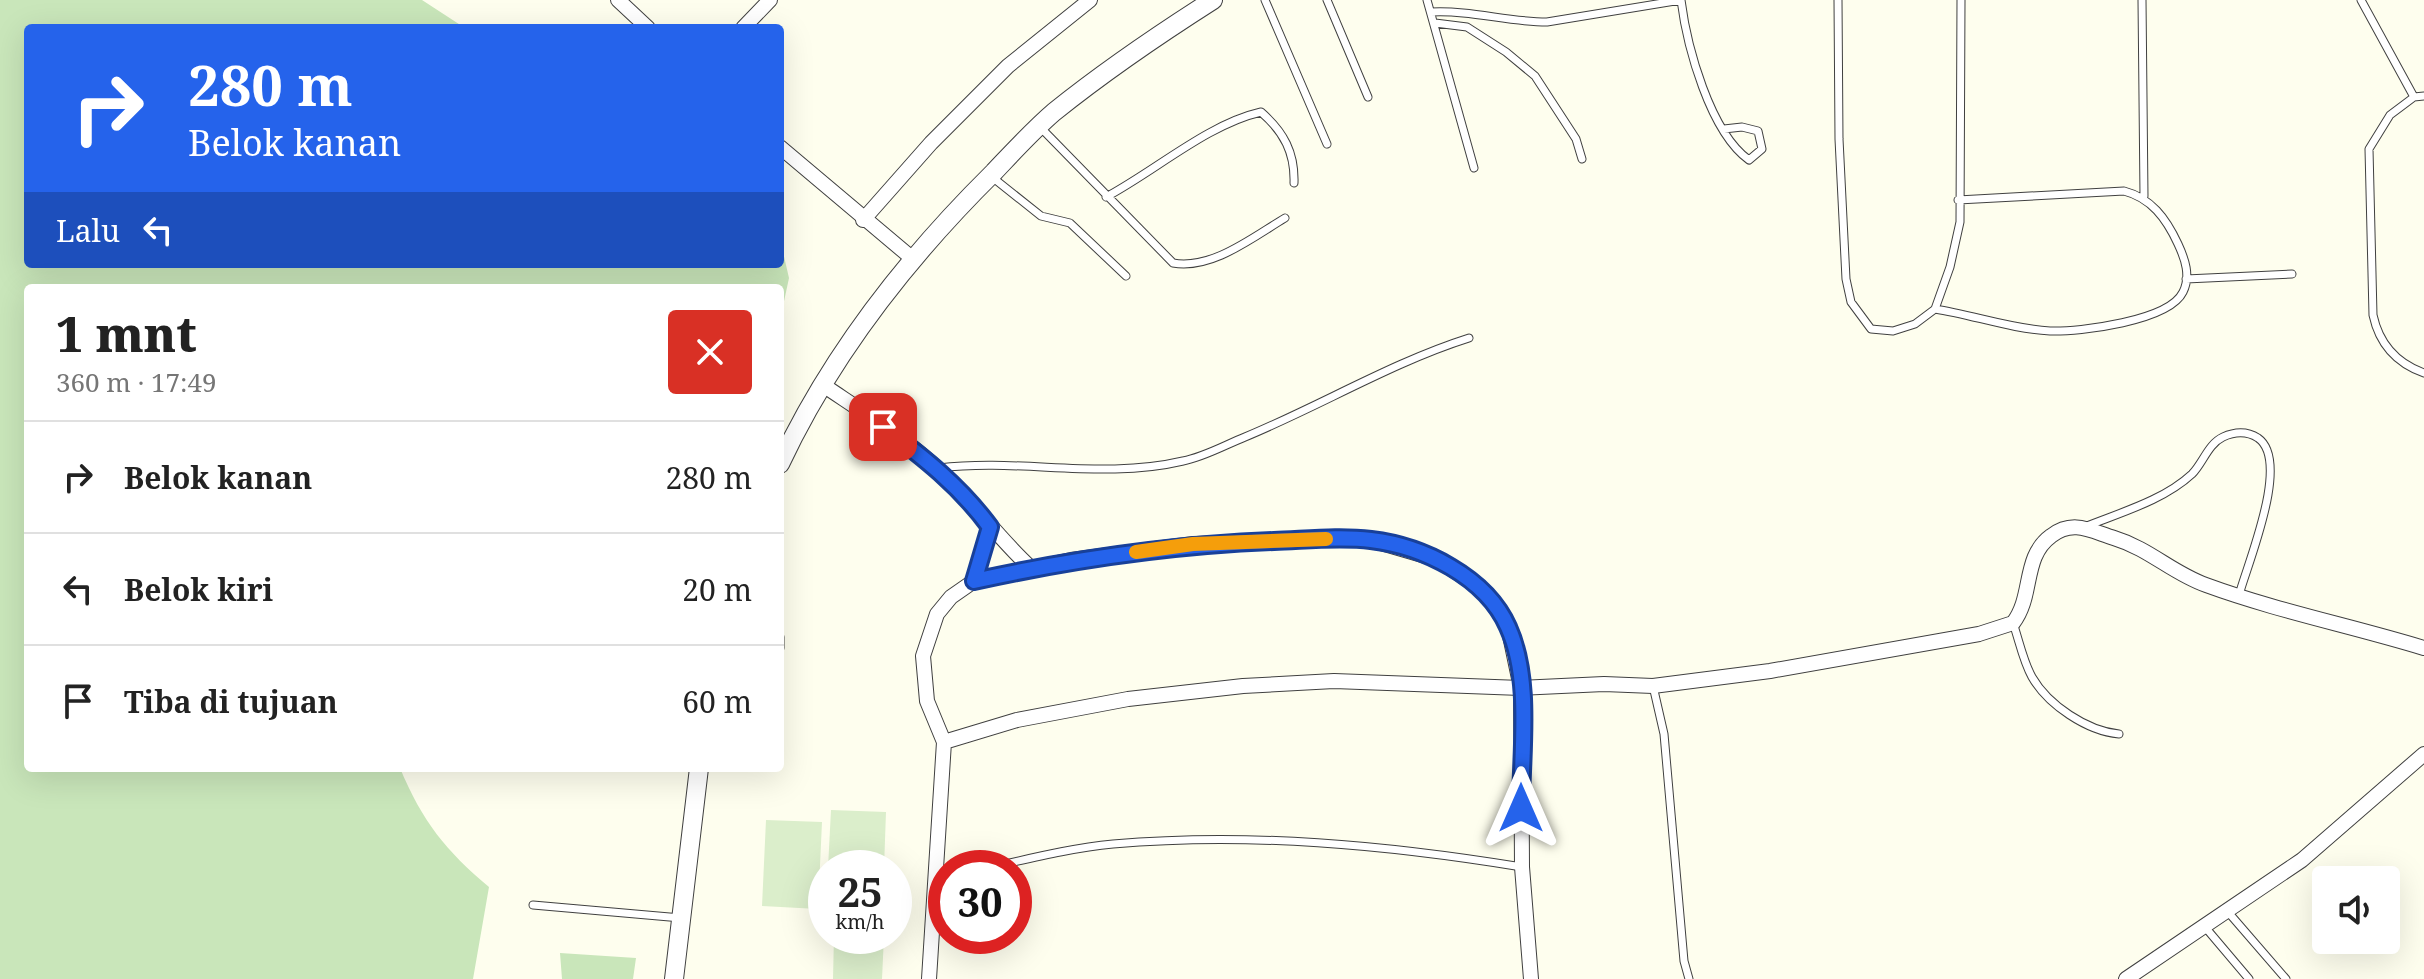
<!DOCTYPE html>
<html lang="id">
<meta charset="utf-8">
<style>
:root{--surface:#fff;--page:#f6f6f6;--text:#222;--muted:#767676;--line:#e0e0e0}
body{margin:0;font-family:"Noto Serif",serif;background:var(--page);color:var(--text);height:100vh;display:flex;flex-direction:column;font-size:30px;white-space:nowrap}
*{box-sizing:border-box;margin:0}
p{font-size:26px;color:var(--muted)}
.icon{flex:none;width:44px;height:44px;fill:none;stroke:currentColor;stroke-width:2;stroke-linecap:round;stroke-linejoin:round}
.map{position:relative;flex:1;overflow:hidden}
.details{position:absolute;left:24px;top:284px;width:760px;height:488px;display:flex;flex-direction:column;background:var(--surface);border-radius:8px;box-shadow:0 8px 32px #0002}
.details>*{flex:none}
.top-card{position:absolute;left:24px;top:24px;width:760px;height:244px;border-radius:8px;box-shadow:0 8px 32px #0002;background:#2563eb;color:#fff;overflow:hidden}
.fabs{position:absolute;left:2312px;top:866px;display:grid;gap:16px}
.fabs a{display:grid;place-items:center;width:88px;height:88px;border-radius:8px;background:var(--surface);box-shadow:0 8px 32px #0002;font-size:40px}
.speed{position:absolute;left:808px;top:850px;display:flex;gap:16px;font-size:40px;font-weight:700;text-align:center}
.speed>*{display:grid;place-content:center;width:104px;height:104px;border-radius:50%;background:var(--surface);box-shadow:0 8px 32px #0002;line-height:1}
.speed small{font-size:20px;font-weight:400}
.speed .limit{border:12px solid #d22;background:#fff;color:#111}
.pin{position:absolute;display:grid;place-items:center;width:68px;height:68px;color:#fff;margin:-34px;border-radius:16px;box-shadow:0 4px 12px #0006}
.me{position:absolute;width:88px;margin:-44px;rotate:0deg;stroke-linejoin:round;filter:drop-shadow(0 0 6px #0008)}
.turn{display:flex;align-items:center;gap:28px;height:168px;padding:0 32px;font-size:36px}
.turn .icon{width:104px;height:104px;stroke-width:2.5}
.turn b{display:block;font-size:56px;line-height:68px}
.then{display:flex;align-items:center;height:76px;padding:0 32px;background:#0003;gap:16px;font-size:30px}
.round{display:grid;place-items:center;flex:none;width:84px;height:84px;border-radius:8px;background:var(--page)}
.headline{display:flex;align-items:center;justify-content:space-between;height:136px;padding:0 32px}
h1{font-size:48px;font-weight:800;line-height:60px}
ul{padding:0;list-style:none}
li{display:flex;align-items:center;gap:24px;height:112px;padding:0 32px;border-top:2px solid var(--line)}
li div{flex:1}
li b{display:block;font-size:30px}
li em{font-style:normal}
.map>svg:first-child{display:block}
.green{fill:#c9e6ba}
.pitch{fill:#dbeecb}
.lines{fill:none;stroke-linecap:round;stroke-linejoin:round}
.service-casing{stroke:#404040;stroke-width:9}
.minor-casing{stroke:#404040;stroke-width:16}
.tertiary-casing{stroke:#404040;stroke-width:20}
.service{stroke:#fff;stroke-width:7}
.minor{stroke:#fff;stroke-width:14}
.tertiary{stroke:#fff;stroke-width:18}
.route-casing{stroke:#184099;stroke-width:20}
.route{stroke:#2563eb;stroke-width:14}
.slow{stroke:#f59e0b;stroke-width:14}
</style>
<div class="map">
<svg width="2424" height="979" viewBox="0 0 2424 979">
<rect width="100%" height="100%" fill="#fefeee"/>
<path class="green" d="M0 0H422L465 28H28V264H780V239L789 278 780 320V288H28V768H400C422 821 446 851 489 887L473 979H0Z
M560 953 636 958 633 979H562Z"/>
<path class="pitch" d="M831 810 886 812 884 868H828Z
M766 820 822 822 818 909 762 906Z
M834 936H884L882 979H833Z"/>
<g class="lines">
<defs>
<path id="service" d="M1265 0 1327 144
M1327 0 1368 97
M1427 0 1474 168
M1838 0 1839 139 1846 279 1851 302 1871 329 1893 331 1915 324 1935 309 1950 267 1960 222 1961 0
M2142 0 2144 196
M2361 0 2414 97 2424 96
M1431 12C1472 10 1507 22 1547 22L1681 0C1687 47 1710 132 1749 160L1762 149 1758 131 1742 127 1724 129
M1435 23 1467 27 1506 52 1535 76 1576 139 1582 159
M2414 97 2390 115 2369 149 2373 315C2379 343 2396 363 2424 373
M1041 128 1173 263C1212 270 1253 237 1285 218
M992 177 1041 216 1070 223 1126 276
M1106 197C1155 171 1208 124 1261 112 1284 132 1295 153 1294 183
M2186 279 2292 274
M1935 309C1973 315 2012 329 2050 331 2080 332 2169 321 2183 292 2191 276 2185 259 2178 244 2166 218 2151 198 2124 191L1958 200
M939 468C1020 458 1103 480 1183 461 1204 457 1225 445 1245 437 1320 406 1393 362 1469 338
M2087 526C2122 512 2164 500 2192 474 2203 463 2208 444 2223 437 2234 432 2247 431 2258 438 2291 461 2248 562 2239 595
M2013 623C2019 640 2023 661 2032 677 2048 705 2087 731 2119 734
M780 637V648
M1653 686 1664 734 1684 961 1689 979
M987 868C1028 859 1071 848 1113 844 1249 832 1387 845 1522 867
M533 905 681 918
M2228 912 2286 979
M2205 927 2249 979"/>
<path id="minor" d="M618 0 648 28
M743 28 770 0
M780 147 913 259
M863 220 931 143 1008 66 1090 0
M823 385C863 412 907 439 942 473 974 503 999 539 1031 568
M974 581 990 527
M944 742 1017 720 1128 699 1243 686 1334 681 1521 688 1604 684 1653 686 1770 671 1979 634 2013 623C2034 596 2022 557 2051 536 2073 519 2091 531 2114 538 2150 549 2172 573 2206 585 2277 611 2352 626 2424 648
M929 979 944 742 927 701 923 656 937 614 951 597 974 581 1071 560 1193 544 1330 539 1371 540 1436 559 1482 589 1508 626 1521 688 1522 867 1531 979
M2126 979 2302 860 2424 754"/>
<path id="tertiary" d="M780 464C832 353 907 258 994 172 1013 152 1033 130 1054 112 1105 71 1158 35 1213 0
M674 979 699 768"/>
</defs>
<use href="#service" class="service-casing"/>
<use href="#minor" class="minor-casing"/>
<use href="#tertiary" class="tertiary-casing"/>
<use href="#service" class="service"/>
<use href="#minor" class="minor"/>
<use href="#tertiary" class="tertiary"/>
</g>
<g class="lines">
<defs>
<path id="route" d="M883 427C923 457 960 486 990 527L974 581C1074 559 1172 545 1274 541 1305 540 1339 536 1371 540 1423 546 1486 577 1508 627 1532 680 1521 752 1521 808"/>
</defs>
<use href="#route" class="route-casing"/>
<use href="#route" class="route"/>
<path class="slow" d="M1136 552 1193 544 1326 539"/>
</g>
</svg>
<div class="fabs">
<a><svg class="icon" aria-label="sound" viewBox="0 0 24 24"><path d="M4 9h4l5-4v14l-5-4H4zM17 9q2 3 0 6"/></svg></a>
</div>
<div class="speed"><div>25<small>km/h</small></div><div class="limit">30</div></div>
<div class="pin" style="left:883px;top:427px;background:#d93025"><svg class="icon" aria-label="arrive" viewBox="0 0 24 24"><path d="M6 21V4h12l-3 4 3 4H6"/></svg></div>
<svg class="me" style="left:1521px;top:808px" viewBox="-20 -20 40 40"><path d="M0-17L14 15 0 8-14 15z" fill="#2563eb" stroke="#fff" stroke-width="4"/></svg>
<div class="top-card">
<div class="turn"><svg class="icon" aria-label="right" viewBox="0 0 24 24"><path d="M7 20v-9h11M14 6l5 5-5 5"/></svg><div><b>280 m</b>Belok kanan</div></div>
<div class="then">Lalu<svg class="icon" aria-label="left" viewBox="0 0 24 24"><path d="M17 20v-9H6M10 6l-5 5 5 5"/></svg></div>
</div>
<section class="details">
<div class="headline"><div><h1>1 mnt</h1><p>360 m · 17:49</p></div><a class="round" style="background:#d93025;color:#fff"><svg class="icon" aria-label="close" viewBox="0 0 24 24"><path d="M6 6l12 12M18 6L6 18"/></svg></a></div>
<ul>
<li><svg class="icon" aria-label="right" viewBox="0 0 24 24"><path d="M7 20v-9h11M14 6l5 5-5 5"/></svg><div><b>Belok kanan</b></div><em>280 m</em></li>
<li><svg class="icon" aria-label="left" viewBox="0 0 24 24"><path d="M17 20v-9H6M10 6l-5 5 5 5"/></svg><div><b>Belok kiri</b></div><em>20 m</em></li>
<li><svg class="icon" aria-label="arrive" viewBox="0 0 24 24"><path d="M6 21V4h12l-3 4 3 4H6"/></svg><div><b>Tiba di tujuan</b></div><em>60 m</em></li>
</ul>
</section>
</div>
